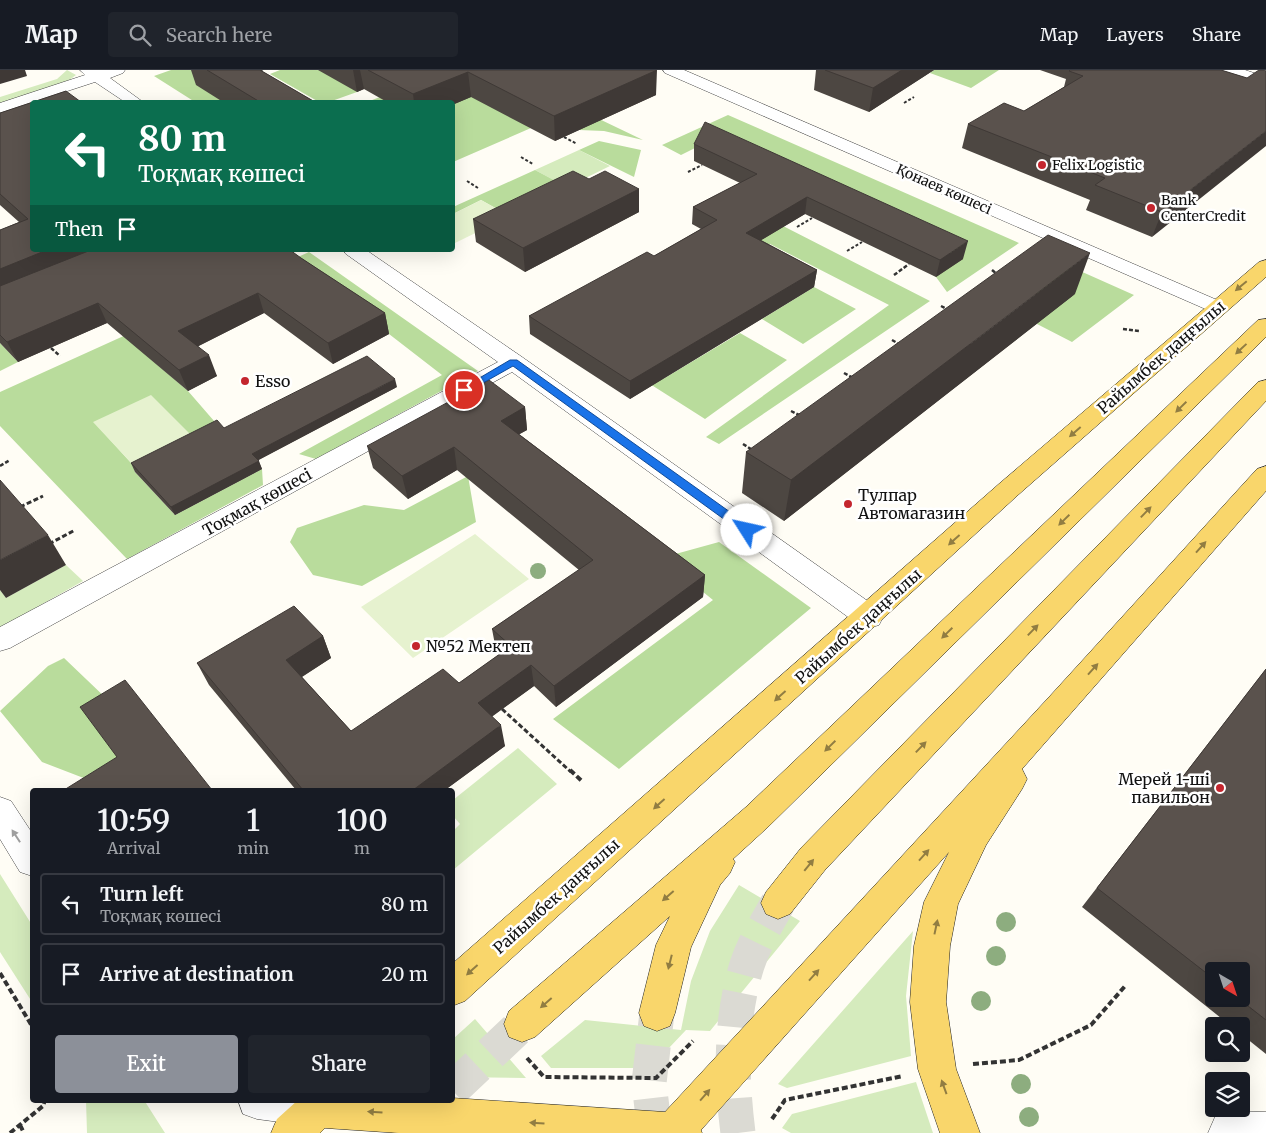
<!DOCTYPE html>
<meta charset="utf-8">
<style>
:root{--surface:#171b24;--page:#20242c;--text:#f1f3f6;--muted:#9ea1a6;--line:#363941;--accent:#8c9099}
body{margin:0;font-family:Merriweather,serif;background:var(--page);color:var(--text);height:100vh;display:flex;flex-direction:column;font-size:19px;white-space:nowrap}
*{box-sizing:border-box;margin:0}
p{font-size:16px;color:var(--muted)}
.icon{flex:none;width:28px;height:28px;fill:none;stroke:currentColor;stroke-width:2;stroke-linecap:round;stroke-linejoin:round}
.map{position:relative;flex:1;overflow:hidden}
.sheet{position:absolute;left:30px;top:718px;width:425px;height:315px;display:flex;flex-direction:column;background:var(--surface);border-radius:5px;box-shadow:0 5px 20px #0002}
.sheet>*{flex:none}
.top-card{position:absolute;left:30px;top:30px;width:425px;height:152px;border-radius:5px;box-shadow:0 5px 20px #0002;background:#0b6e4f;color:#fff;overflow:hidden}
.needle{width:32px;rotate:141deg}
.controls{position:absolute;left:1205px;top:892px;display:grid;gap:10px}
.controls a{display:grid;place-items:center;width:45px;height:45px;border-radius:5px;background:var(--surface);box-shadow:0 5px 20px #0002;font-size:25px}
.pin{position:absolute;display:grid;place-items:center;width:42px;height:42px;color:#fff;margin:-21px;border:2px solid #fff;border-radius:50%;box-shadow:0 1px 5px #0007}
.me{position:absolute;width:55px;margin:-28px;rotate:305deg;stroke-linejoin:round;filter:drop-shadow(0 0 4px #0008)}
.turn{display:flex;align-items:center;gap:18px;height:105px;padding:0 25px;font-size:22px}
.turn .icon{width:65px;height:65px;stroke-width:2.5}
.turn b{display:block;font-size:35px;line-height:42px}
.then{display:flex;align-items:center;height:48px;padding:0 25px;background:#0003;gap:10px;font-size:19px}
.eta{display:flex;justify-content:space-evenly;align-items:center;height:85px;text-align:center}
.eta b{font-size:30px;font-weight:600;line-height:35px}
.button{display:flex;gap:10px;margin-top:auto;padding:10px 25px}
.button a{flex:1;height:58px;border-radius:5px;background:var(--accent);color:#fff;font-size:20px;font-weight:600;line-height:58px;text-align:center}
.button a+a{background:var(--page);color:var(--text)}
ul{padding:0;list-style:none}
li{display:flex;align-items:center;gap:15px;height:62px;margin:0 10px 8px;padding:0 15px;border:2px solid var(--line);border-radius:5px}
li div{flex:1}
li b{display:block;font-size:19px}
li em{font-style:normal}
header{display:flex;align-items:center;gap:30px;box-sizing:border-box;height:70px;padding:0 25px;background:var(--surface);border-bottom:1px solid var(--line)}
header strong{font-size:24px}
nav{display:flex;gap:28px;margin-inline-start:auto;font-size:18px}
.search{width:350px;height:45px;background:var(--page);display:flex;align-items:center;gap:12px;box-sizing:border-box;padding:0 18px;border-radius:5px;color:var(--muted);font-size:19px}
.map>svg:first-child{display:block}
.green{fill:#d5ebbd}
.forest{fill:#b9dc9c}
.pitch{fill:#e6f2cf}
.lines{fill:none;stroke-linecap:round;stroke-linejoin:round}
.major-tunnel{stroke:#dbdad3;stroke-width:35;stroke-dasharray:35 18;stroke-linecap:butt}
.minor-casing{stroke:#444;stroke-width:1}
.major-casing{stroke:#222;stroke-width:1}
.path-far3{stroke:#333;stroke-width:2;stroke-dasharray:3 2;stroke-linecap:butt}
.path-far2{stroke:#333;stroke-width:2.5;stroke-dasharray:4 2;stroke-linecap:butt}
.path-far1{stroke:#333;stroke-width:3;stroke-dasharray:5 2.5;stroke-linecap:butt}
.path{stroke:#333;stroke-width:4;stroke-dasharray:6 3;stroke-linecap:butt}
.minor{fill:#fff;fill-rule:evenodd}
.major{fill:#f9d66b;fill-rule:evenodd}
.tree{fill:#8dad7f}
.wall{fill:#4d4742;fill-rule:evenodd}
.shaded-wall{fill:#3f3936}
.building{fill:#5a524d;stroke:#3f3936}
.oneway{fill:#917d42}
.oneway2{fill:#a0a0a0}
.route{fill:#1a73e8;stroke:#114b97}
.poi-dot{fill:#c4262e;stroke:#fff;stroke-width:2}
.labels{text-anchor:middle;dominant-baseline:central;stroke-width:5;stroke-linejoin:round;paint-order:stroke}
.far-poi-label{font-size:14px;fill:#111;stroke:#fff;text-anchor:start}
.far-street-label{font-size:14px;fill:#111;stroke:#fff}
.street-label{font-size:16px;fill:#111;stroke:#fff}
.poi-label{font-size:16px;fill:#111;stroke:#fff;text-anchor:start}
</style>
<header>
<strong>Map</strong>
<div class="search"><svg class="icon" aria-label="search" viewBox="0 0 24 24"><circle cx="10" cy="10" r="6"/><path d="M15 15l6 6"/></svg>Search here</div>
<nav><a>Map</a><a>Layers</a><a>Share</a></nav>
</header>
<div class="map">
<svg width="1266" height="1063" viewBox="0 0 1266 1063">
<rect width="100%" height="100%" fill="#fffdf5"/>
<path class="green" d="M67 0 76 5 68 11 0 33V27L57 9Z
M579 80 610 96 567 117 535 100Z
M66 495 83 511 0 558V520L6 528Z
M518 678 557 714 453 800V761L460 754 453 746V730Z
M0 804 32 855V932L0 882Z
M739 815 800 851 710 961 686 960 650 998H551L541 986 585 950 681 960 691 911 710 861Z
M913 861 906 926 911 986 787 1018 778 1014Z
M475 949 526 1008 453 1007V969Z
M916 1012 933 1063H791L782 1058 792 1044Z
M86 1030H144L165 1063H87Z"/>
<path class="forest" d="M171 0H221L223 32H195L154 6Z
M280 0H363L357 22 329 32H319L270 4Z
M450 0 572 36 643 70 604 61 579 60 554 48 453 92 452 32H367Z
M934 0H999L971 18 930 3Z
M728 45 1019 173 947 222 936 207 709 71 681 85 662 75Z
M599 71 641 80 634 107 579 80Z
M535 100 567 117 515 149 481 130 453 144V137Z
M734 131 930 231 719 374 706 367 889 235 770 174 742 181 765 167Z
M1033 180 1134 225 1072 272 1037 254Z
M309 182 478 301 316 389 299 384 442 305 389 264 308 208 138 278 188 321 221 359 198 370 94 352 133 395 135 402 175 445 262 399 263 415 127 489 0 356V322Z
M814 217 856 239 803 274 762 249Z
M740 263 787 290 705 349 595 279 663 309Z
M0 273 18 292 0 301Z
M468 406 476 452 362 516 313 505 290 472 297 458 364 435 404 440Z
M719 472 811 538 619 699 553 649 713 530 661 488Z
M64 588 109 631 123 696 94 712 42 692 0 641 48 596Z"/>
<path class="pitch" d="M481 130 510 146 453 174V144Z
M151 325 192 366 133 395 93 352Z
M475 464 529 509 413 588 361 537Z"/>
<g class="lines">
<path class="major-tunnel" d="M452 1020 522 954
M655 1063 649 1013 657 943
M738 1063C731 1007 730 950 747 895 754 873 767 853 778 833"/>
<defs>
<path id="minor" d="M80 0H125L123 3 110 8 143 32H125L95 12 0 43V33L85 5Z
M663 0H684L1224 233 1228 237 1224 241 1217 243 1210 241 665 3Z
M1221 0H1245L1266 7V17L1223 3Z
M343 180H366L522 287 879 539 883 547 879 555 869 558 859 555 512 302 10 578 0 581V557L498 292 346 184Z
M0 727 11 731 32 763V806L20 802 0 769Z
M238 1030H333L336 1038 331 1052 317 1057 257 1049 243 1044Z
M1229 1041 1266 1042V1063H1208L1215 1047Z"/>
<path id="major" d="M1266 190V207L1018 425 465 931 452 936V894L1000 413 1259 192Z
M1266 249V267L768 757 733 789 735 792 730 803 720 815 691 877 675 943 670 956 657 961 644 956 639 943 656 875 670 846 535 967 522 972 509 967 504 954 509 941 746 737 1258 250Z
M1266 310V331L825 800 790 844 778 849 766 844 761 833 766 822 801 778 1258 312Z
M1266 396V421L1022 699 1027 709 1022 719 986 775 958 834 950 876 946 932 956 999 980 1063H940L918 999 910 932 914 876 924 832 949 782 701 1060 702 1063H399L325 1058 320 1063H271L277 1049 298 1030H452V1028L665 1042 1050 626 1257 399Z"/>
</defs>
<use href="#minor" class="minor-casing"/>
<use href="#major" class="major-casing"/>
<path class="path-far3" d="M260 0 263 2
M904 33 914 27
M564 67 577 74
M521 87 533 94
M688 102 702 95
M467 111 478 118
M797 157 812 148
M847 181 862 172"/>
<path class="path-far2" d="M992 200 998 205
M894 205 909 194
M941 236 949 240
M1123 259 1139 261
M892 270 899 274
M51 278 60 286
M844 303 853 308
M791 341 801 346
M743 374 754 381
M0 396 10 390"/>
<path class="path-far1" d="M20 437 43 426
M49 474 75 460
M502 639 571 702"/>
<path class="path" d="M570 700 583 712
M0 903 32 956
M527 988 544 1007 656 1008 693 971
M973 994 1019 990 1091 955 1126 915
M772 1049 785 1030 903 1006
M20 1055 24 1063
M10 1063 43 1036 45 1030"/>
<use href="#minor" class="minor"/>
<use href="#major" class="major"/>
</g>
<g class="tree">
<circle cx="538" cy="501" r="8"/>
<circle cx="1006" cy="852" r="10"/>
<circle cx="996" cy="886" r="10"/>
<circle cx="981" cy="931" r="10"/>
<circle cx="1021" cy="1014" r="10"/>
<circle cx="1029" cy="1047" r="10"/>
</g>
<path class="wall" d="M191 0H260L315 32H223L196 15Z
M318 0H656V25L555 71 471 27 452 35V32H387L364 19 357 22Z
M816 0H934L869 42 814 20Z
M1040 0H1221L1247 8 1152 167 1086 140 1090 130 962 78 968 54 1024 41 1064 17 1066 9Z
M66 21 32 180 301 188 385 243 389 264 333 294 264 243 198 276 217 306 188 321 107 253 18 292 0 273V160L19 152 0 135V43Z
M694 74 963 189 936 207 805 144 761 170 817 200 814 217 630 329 530 264 529 246 654 186 701 159 692 154 693 137 740 113 694 91Z
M589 109 639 119V142L525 202 476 172 473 149Z
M1075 224 784 451 742 423 746 382Z
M397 317 258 390 262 399 175 445 135 402 131 393 224 358Z
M525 337 527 360 519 364 705 505 703 527 556 637 534 616 492 646 505 676 445 720H296L209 615 197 593 323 566 331 588 302 607 351 661 459 613 500 584 496 580 492 559 579 500 457 400 408 429 373 398 367 376Z
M1266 599V984L1241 964V956H1231L1082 837ZM1214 901 1241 929H1214Z"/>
<path class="shaded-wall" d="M0 0H25L27 6 0 14Z
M353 0H360L364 19 357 22Z
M657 0 656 25 555 71 554 46Z
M902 0H934L869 42 873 18Z
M468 2 471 27 452 35V32H414L413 24Z
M1266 61V76L1152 167 1162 142Z
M639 119V142L525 202 523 178Z
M807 127 805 144 745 180 746 163Z
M968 171 963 189 936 207 940 190Z
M47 180H106L0 224V199Z
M1090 183 1075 224 784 451 791 410Z
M817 200 814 217 630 329V311Z
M258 223 264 243 187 282 178 261Z
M98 233 107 253 18 292 7 272Z
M385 243 389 264 333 294 328 273Z
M209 285 217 306 188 321 179 300Z
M395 309 397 317 255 392 252 384Z
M525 337 527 360 504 373 501 351Z
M454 377 457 400 408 429 402 406Z
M259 391 262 399 175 445 171 437Z
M48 465 66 495 6 528 0 520V490Z
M705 505 703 527 556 637 554 616Z
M323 566 331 588 295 611 286 590Z
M531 595 534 616 482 654 478 633Z
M501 655 505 676 445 720H413Z"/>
<path class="building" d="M207 0H260L315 32H260Z
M368 0H657L554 46 468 2 413 24Z
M825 0H902L873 18Z
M1070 0H1221L1247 8 1259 0H1264L1266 1V61L1162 142 1095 115 1105 108 968 54 1004 33 1024 41 1083 6 1069 1Z
M66 21 81 32H32V180H47L0 199V160L28 149 0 124V43Z
M705 52 968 171 940 190 807 127 746 163 817 200 630 311 529 246 647 182 654 186 717 150 693 137 757 104 694 74Z
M573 101 589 109 605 101 639 119 523 178 473 149Z
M1048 165 1090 183 791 410 746 382Z
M91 180H290L301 188 385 243 328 273 258 223 178 261 209 285 179 300 98 233 7 272 0 265V216Z
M367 286 395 309 252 384 259 391 171 437 131 393 217 350 224 358Z
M489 310 525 337 501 351 705 505 554 616 531 595 478 633 501 655 413 720H303L197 593 294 536 323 566 286 590 351 661 443 599 459 613 511 576 492 559 593 490 454 377 402 406 367 376Z
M0 410 48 465 0 490Z
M1266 599V950L1239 929H1241V901H1214V909L1097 818Z
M125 610 212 720H64L117 687 80 637Z"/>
<defs><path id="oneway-solid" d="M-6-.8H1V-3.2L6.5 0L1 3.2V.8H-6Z" transform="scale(1.25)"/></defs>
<g class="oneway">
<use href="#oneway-solid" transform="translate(1241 216) rotate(140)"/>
<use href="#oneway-solid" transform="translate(1241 279) rotate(137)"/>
<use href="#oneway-solid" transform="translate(1181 337) rotate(136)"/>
<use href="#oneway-solid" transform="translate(1075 362) rotate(139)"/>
<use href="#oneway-solid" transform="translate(1146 442) rotate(-46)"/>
<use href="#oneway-solid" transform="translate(1064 450) rotate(136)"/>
<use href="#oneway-solid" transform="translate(954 470) rotate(138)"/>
<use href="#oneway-solid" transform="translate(1201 477) rotate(-48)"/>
<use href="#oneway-solid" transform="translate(1033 560) rotate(-46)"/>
<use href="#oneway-solid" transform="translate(947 563) rotate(136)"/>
<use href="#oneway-solid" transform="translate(1093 599) rotate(-48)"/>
<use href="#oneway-solid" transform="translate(780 626) rotate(138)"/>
<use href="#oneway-solid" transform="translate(830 676) rotate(136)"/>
<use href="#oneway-solid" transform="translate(921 677) rotate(-46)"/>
<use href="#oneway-solid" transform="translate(659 734) rotate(138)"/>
<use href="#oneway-solid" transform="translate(924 785) rotate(-48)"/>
<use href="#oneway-solid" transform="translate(809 795) rotate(-51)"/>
<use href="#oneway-solid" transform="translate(668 826) rotate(139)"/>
<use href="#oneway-solid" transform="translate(936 857) rotate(-78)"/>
<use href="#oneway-solid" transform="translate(670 892) rotate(104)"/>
<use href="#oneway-solid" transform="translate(472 900) rotate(138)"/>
<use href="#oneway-solid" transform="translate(814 905) rotate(-48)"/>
<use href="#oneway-solid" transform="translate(546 933) rotate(139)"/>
<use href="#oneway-solid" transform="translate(944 1017) rotate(-110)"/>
<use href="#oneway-solid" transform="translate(705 1025) rotate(-49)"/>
<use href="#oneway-solid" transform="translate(375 1042) rotate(-176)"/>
<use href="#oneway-solid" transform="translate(537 1053) rotate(-176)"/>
</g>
<use class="oneway2" href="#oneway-solid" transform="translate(16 766) rotate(-123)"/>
<path class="route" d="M510 290H517L751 457 753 460 751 463H743L513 296 467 322 464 323 459 320Z"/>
<g class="poi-dot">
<circle cx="1042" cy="95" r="5"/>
<circle cx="1151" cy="138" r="5"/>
<circle cx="245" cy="311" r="5"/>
<circle cx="848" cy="434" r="5"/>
<circle cx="416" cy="576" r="5"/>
<circle cx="1220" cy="718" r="5"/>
</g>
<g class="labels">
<g class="far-poi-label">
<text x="1052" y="95">Felix Logistic</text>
<text x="1161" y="130">Bank<tspan x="1161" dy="16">CenterCredit</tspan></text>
</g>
<g class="far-street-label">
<text transform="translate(944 119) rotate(24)">Қонаев көшесі</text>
</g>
<g class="street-label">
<text transform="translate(1161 287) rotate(-41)">Райымбек даңғылы</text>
<text transform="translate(257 432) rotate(-29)">Тоқмақ көшесі</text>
<text transform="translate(858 556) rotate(-42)">Райымбек даңғылы</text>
<text transform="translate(556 826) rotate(-42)">Райымбек даңғылы</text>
</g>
<g class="poi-label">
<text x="255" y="311">Esso</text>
<text x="858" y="425">Тулпар<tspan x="858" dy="18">Автомагазин</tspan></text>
<text x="426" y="576">№52 Мектеп</text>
<text x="1210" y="709" text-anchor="end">Мерей 1-ші<tspan x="1210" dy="18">павильон</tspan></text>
</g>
</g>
</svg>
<div class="controls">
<a><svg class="needle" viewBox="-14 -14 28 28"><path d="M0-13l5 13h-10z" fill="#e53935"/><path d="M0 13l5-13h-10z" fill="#9ea1a6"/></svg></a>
<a><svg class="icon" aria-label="search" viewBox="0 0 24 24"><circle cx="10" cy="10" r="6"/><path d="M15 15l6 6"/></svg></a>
<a><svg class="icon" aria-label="layers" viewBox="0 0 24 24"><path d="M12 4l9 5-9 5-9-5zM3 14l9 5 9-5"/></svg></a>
</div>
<div class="pin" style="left:464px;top:320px;background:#d93025"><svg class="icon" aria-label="arrive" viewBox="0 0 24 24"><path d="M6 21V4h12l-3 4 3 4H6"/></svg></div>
<svg class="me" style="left:747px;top:460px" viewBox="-20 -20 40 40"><circle r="19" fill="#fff"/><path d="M0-13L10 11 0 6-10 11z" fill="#1a73e8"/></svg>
<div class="top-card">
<div class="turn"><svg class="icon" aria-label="left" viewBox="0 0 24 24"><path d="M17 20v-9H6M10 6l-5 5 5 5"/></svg><div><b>80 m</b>Тоқмақ көшесі</div></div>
<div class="then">Then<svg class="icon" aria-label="arrive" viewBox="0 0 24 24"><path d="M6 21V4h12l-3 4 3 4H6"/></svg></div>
</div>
<section class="sheet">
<div class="eta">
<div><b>10:59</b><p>Arrival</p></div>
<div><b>1</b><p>min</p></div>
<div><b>100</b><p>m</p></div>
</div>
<ul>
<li><svg class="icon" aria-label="left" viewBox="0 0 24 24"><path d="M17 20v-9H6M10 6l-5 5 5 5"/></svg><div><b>Turn left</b><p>Тоқмақ көшесі</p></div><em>80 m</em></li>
<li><svg class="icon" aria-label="arrive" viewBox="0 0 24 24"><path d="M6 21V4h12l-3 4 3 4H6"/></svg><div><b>Arrive at destination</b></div><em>20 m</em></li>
</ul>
<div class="button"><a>Exit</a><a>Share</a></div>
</section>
</div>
